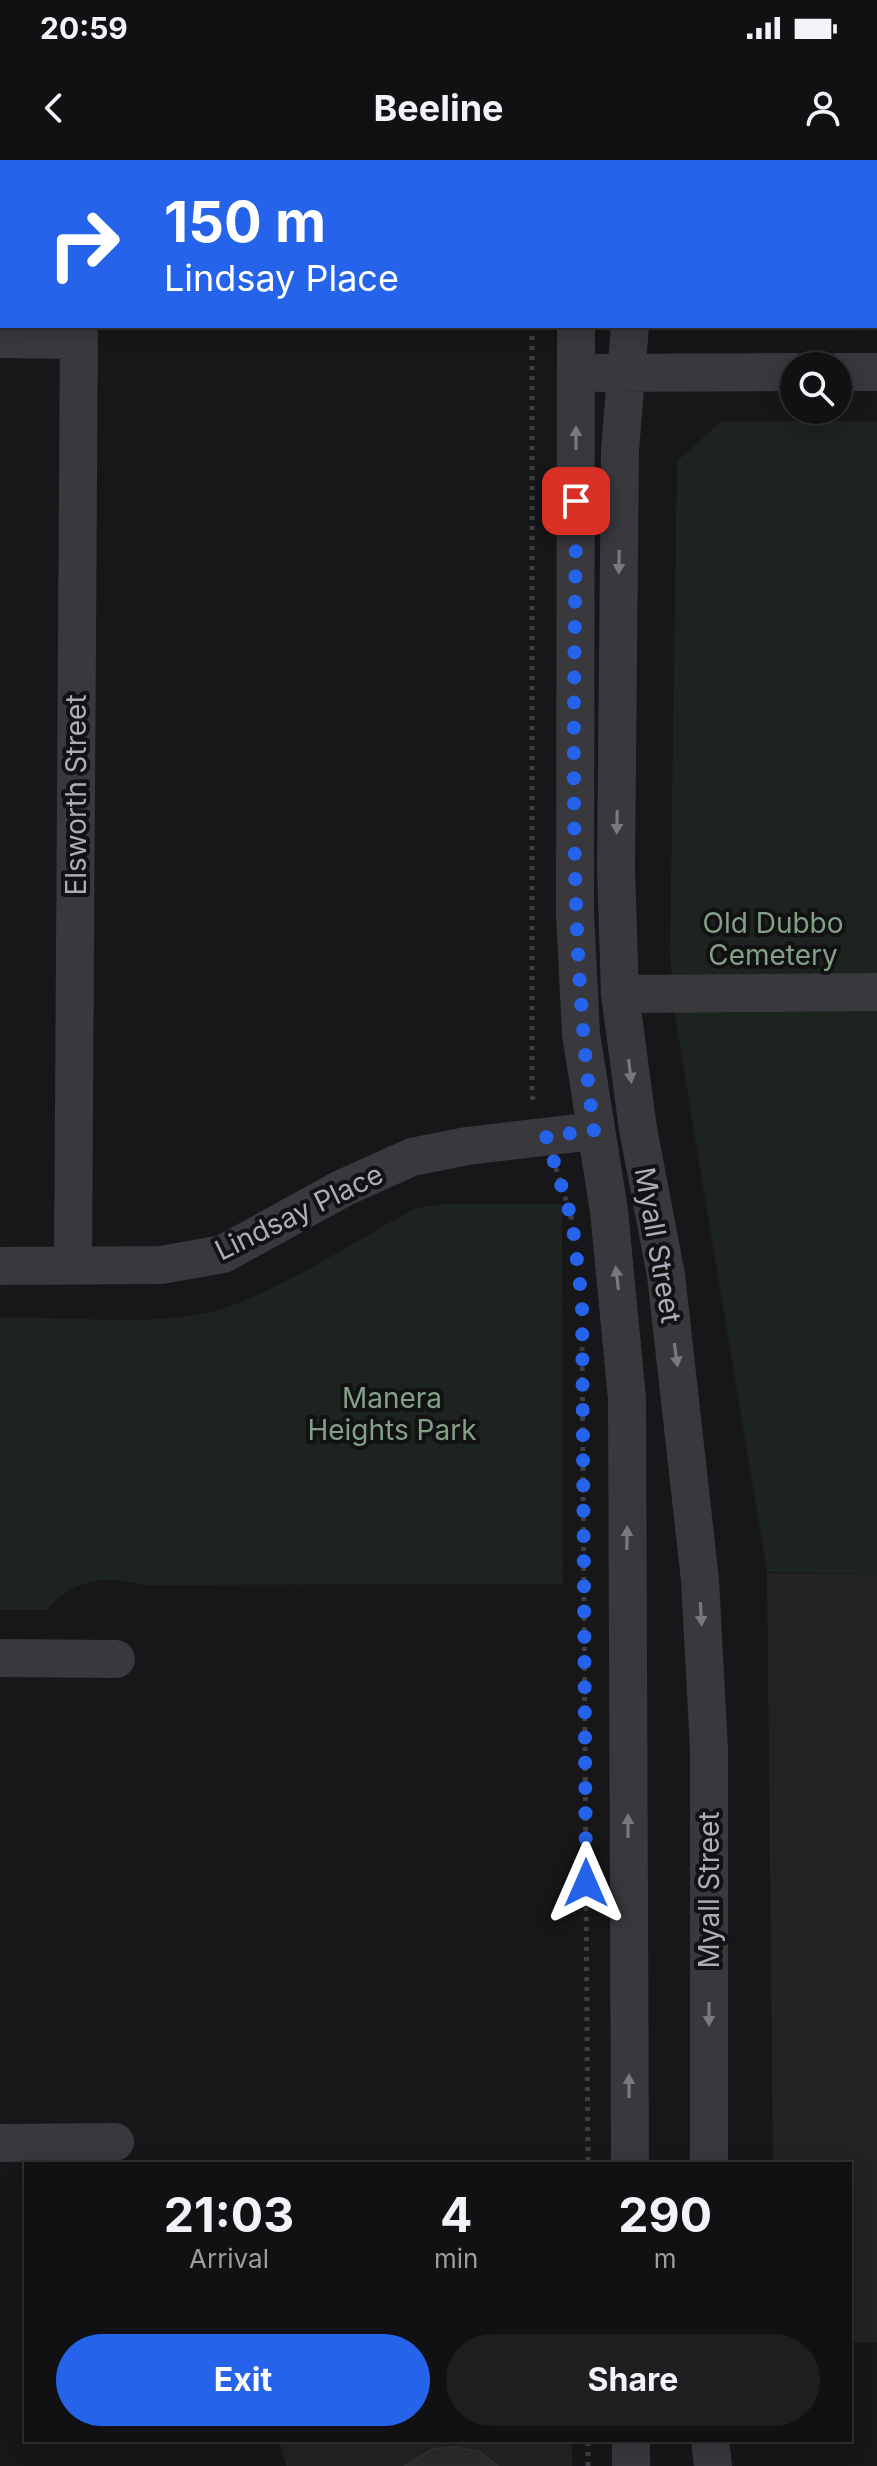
<!DOCTYPE html>
<style>
:root{--surface:#111012;--page:#1e1e20;--text:#f1f3f6;--muted:#9c9d9f;--line:#303032;--accent:#2563eb}
body{margin:0;font-family:Inter,sans-serif;background:var(--page);color:var(--text);height:100vh;display:flex;flex-direction:column;font-size:30px;white-space:nowrap}
*{box-sizing:border-box;margin:0}
p{font-size:26px;color:var(--muted)}
.icon{flex:none;width:44px;height:44px;fill:none;stroke:currentColor;stroke-width:2;stroke-linecap:round;stroke-linejoin:round}
.map{position:relative;flex:1;overflow:hidden}
.drawer{position:absolute;left:24px;top:2002px;width:828px;height:280px;display:flex;flex-direction:column;background:var(--surface);border-radius:0px;box-shadow:0 4px 20px #0003,0 0 0 2px var(--line)}
.drawer>*{flex:none}
.banner{position:absolute;left:0px;top:0px;width:878px;height:168px;box-shadow:0 4px 20px #0003,0 0 0 2px var(--line);background:#2563eb;color:#fff;overflow:hidden}
.controls{position:absolute;left:780px;top:192px;display:grid;gap:16px}
.controls a{display:grid;place-items:center;width:72px;height:72px;border-radius:50%;background:var(--surface);box-shadow:0 4px 20px #0003,0 0 0 2px var(--line);font-size:40px}
.pin{position:absolute;display:grid;place-items:center;width:68px;height:68px;color:#fff;margin:-34px;border-radius:16px;box-shadow:0 4px 12px #0006}
.me{position:absolute;width:88px;margin:-44px;rotate:0deg;stroke-linejoin:round;filter:drop-shadow(0 0 6px #0008)}
.turn{display:flex;align-items:center;gap:28px;height:168px;padding:0 32px;font-size:36px}
.turn .icon{width:104px;height:104px;stroke-width:2.5}
.turn b{display:block;font-size:56px;line-height:68px}
.eta{display:flex;justify-content:space-evenly;align-items:center;height:136px;text-align:center}
.eta b{font-size:48px;font-weight:700;line-height:56px}
.button{display:flex;gap:16px;margin-top:auto;padding:16px 32px}
.button a{flex:1;height:92px;border-radius:48px;background:var(--accent);color:#fff;font-size:32px;font-weight:700;line-height:92px;text-align:center}
.button a+a{background:var(--page);color:var(--text)}
.status{display:flex;justify-content:space-between;align-items:center;height:56px;padding:0 40px;background:var(--surface);direction:ltr}
.status svg{height:22px;fill:currentColor}
header{display:flex;justify-content:space-between;align-items:center;height:104px;padding:0 32px;background:var(--surface);font-size:36px;font-weight:700}
.map>svg:first-child{display:block}
.built{fill:#232225}
.green{fill:#1d231e}
.building{fill:#2a292c;stroke:#313134;stroke-width:2}
.lines{fill:none;stroke-linecap:round;stroke-linejoin:round}
.path{stroke:#3e3f43;stroke-width:5;stroke-dasharray:4 6;stroke-linecap:butt}
.minor{stroke:#38383d;stroke-width:38}
.oneway{fill:#777880}
.route{stroke:#2563eb;stroke-width:14;stroke-dasharray:0 25.2}
.labels{text-anchor:middle;dominant-baseline:central;stroke-width:8;stroke-linejoin:round;paint-order:stroke}
.street-label{font-size:28px;fill:#aaadb7;stroke:#121113}
.park-label{font-size:28px;fill:#83a087;stroke:#121113}
</style>
<div class="status"><b>20:59</b><svg viewBox="0 0 49 12"><path d="M0 12V9h3v3zM5 12V6h3v6zM10 12V3h3v9zM15 12V0h3v12zM26 1h20v11H26zM47 4h2v5h-2z"/></svg></div>
<header><svg class="icon" aria-label="back" viewBox="0 0 24 24"><path d="M15 5l-7 7 7 7"/></svg>Beeline<svg class="icon" aria-label="person" viewBox="0 0 24 24"><circle cx="12" cy="8" r="4"/><path d="M4 21q1-7 8-7t8 7"/></svg></header>
<div class="map">
<svg width="877" height="2306" viewBox="0 0 877 2306">
<rect width="100%" height="100%" fill="#171618"/>
<path class="built" d="M767 1413 877 1414V2182H850V2004H773Z
M279 2280H572V2306H286Z"/>
<path class="green" d="M722 261H877V1414L767 1412 674 851 670 791 677 301Z
M441 1044H562L563 1424 143 1425C105 1415 74 1419 47 1450H0V1157C62 1157 143 1165 202 1154 266 1141 355 1080 416 1048Z"/>
<path class="building" d="M456 2287 479 2292 498 2306H405L433 2289Z"/>
<g class="lines">
<path class="path" d="M532 2V0
M532 166V936L535 945
M556 1008 572 1060
M582 1177 588 2004
M588 2306V2280"/>
<path class="minor" d="M575 0V2
M80 2V0
M653 2V0
M576 166 575 754 581 874 609 1051 627 1238 630 2004
M630 166 620 291 616 708 620 834 638 969 666 1115 700 1420 709 1589V2004
M0 179 79 180
M838 212H877
M599 213 794 212
M620 834 877 832
M73 1104 79 166
M0 1106 161 1105 223 1094 343 1028 412 997 467 986 594 971
M0 1498 116 1499
M0 1983 115 1982
M710 2280 713 2306
M631 2306V2280"/>
</g>
<defs><path id="oneway-solid" d="M-6-.8H1V-3.2L6.5 0L1 3.2V.8H-6Z" transform="scale(2)"/></defs>
<g class="oneway">
<use href="#oneway-solid" transform="translate(576 278) rotate(-90)"/>
<use href="#oneway-solid" transform="translate(619 402) rotate(91)"/>
<use href="#oneway-solid" transform="translate(617 662) rotate(91)"/>
<use href="#oneway-solid" transform="translate(630 911) rotate(83)"/>
<use href="#oneway-solid" transform="translate(617 1118) rotate(-97)"/>
<use href="#oneway-solid" transform="translate(676 1195) rotate(82)"/>
<use href="#oneway-solid" transform="translate(627 1378) rotate(-89)"/>
<use href="#oneway-solid" transform="translate(701 1454) rotate(87)"/>
<use href="#oneway-solid" transform="translate(628 1666) rotate(-90)"/>
<use href="#oneway-solid" transform="translate(709 1854) rotate(90)"/>
<use href="#oneway-solid" transform="translate(629 1926) rotate(-90)"/>
</g>
<g class="lines">
<path class="route" d="M576 341C575 551 566 762 594 971L546 976 572 1060 582 1141 586 1723"/>
</g>
<g class="labels">
<g class="street-label">
<text transform="translate(76 635) rotate(-90)">Elsworth Street</text>
<text transform="translate(299 1052) rotate(-26)">Lindsay Place</text>
<text transform="translate(658 1085) rotate(80)">Myall Street</text>
<text transform="translate(709 1730) rotate(-90)">Myall Street</text>
</g>
<g class="park-label">
<text x="773" y="763">Old Dubbo<tspan x="773" dy="32">Cemetery</tspan></text>
<text x="392" y="1238">Manera<tspan x="392" dy="32">Heights Park</tspan></text>
</g>
</g>
</svg>
<div class="controls">
<a><svg class="icon" aria-label="search" viewBox="0 0 24 24"><circle cx="10" cy="10" r="6"/><path d="M15 15l6 6"/></svg></a>
</div>
<div class="pin" style="left:576px;top:341px;background:#d93025"><svg class="icon" aria-label="arrive" viewBox="0 0 24 24"><path d="M6 21V4h12l-3 4 3 4H6"/></svg></div>
<svg class="me" style="left:586px;top:1723px" viewBox="-20 -20 40 40"><path d="M0-17L14 15 0 8-14 15z" fill="#2563eb" stroke="#fff" stroke-width="4"/></svg>
<div class="banner">
<div class="turn"><svg class="icon" aria-label="right" viewBox="0 0 24 24"><path d="M7 20v-9h11M14 6l5 5-5 5"/></svg><div><b>150 m</b>Lindsay Place</div></div>
</div>
<section class="drawer">
<div class="eta">
<div><b>21:03</b><p>Arrival</p></div>
<div><b>4</b><p>min</p></div>
<div><b>290</b><p>m</p></div>
</div>
<div class="button"><a>Exit</a><a>Share</a></div>
</section>
</div>
